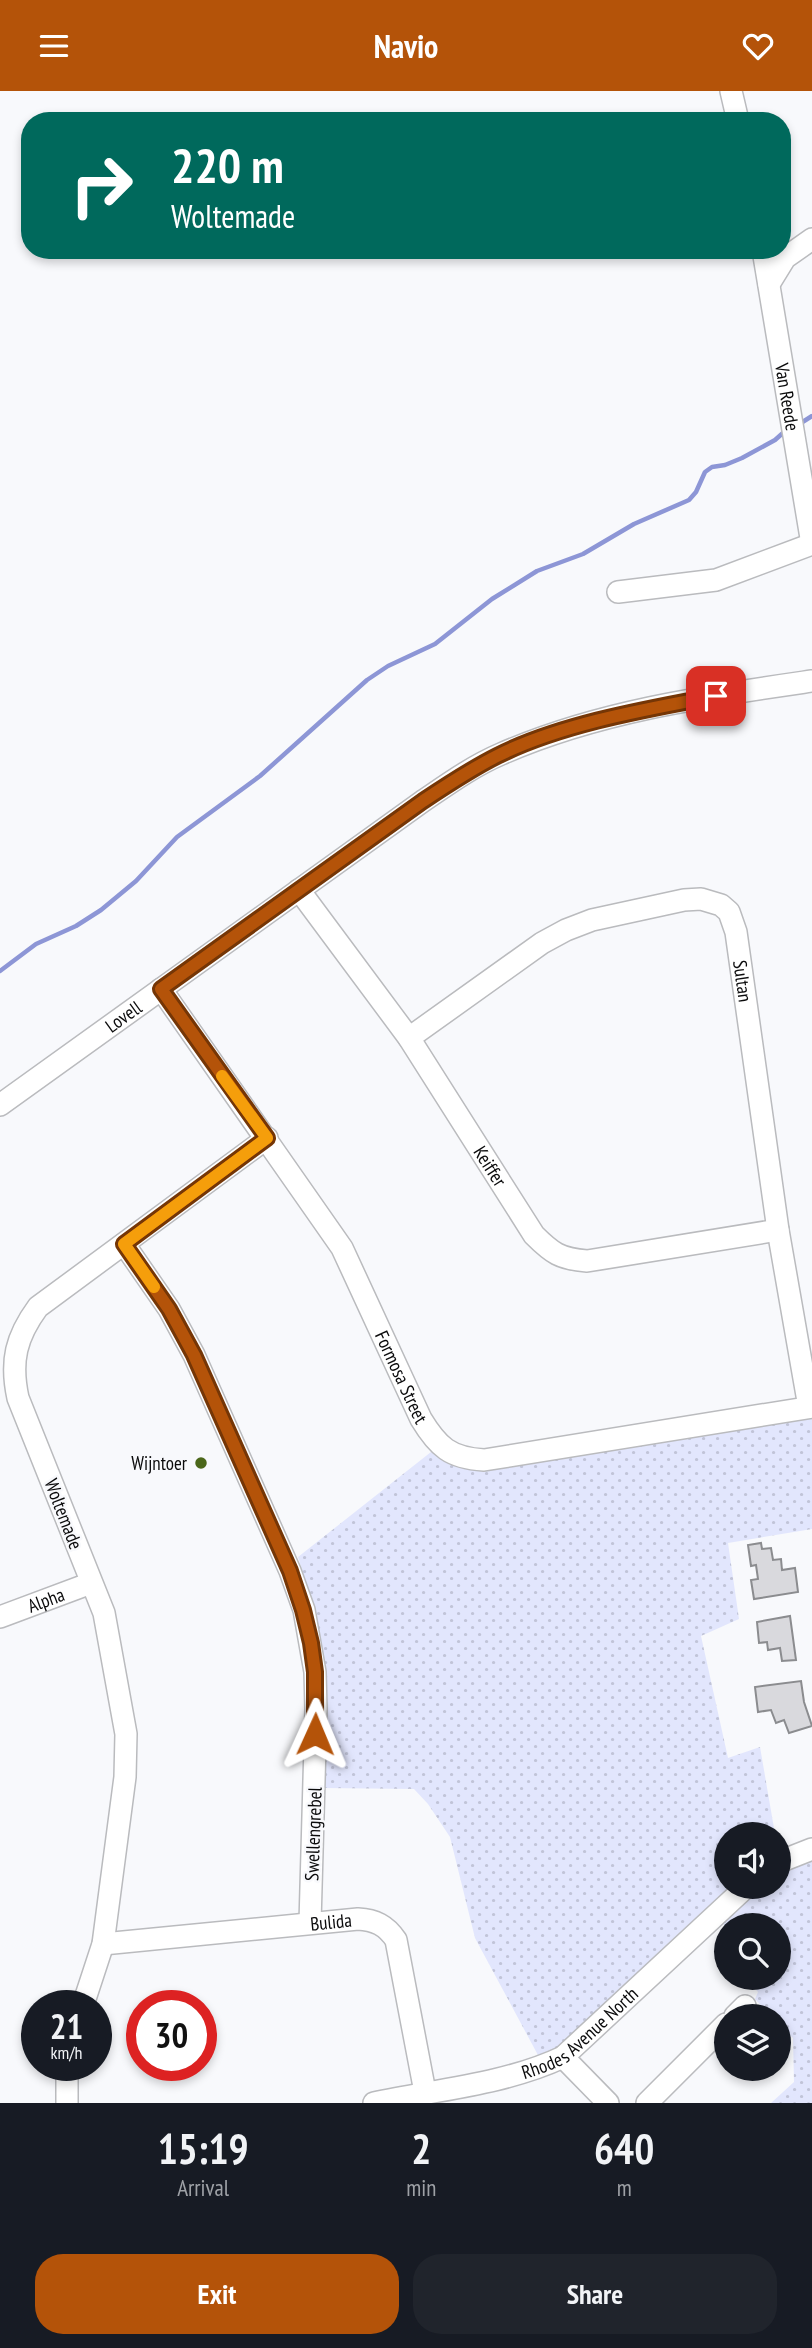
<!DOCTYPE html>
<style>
:root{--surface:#171b24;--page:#20242c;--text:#f1f3f6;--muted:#9ea1a6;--accent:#b45309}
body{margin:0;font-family:"PT Sans Narrow",sans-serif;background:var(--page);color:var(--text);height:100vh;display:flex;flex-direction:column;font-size:26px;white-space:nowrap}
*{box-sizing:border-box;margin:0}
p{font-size:23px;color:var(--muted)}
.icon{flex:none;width:38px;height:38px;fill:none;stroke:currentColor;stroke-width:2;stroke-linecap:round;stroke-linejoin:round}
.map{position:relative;height:2012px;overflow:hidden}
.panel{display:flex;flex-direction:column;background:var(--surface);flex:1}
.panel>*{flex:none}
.hud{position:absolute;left:21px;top:21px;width:770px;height:147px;border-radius:28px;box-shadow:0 4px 10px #0003;background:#00695c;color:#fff;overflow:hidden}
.fabs{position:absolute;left:714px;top:1731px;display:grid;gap:14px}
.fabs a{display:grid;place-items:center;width:77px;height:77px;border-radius:50%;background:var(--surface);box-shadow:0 4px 10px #0003;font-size:35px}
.speed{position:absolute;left:21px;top:1899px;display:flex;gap:14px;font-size:35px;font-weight:700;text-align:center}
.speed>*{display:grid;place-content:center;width:91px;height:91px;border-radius:50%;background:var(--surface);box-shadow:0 4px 10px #0003;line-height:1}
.speed small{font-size:18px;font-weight:400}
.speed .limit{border:10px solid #d22;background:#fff;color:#111}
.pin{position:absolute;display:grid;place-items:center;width:60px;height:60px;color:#fff;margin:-30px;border-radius:14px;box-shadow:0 4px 10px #0006}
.me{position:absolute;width:77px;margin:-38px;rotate:1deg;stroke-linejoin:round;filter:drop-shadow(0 0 5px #0008)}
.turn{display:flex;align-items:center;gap:24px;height:147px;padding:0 35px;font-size:32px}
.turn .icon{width:91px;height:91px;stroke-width:2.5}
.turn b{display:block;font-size:49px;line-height:60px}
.eta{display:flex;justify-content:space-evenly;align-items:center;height:119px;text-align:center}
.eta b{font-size:42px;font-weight:600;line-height:49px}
.primary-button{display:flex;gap:14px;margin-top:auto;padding:14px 35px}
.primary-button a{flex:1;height:80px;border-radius:28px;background:var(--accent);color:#fff;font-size:28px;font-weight:600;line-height:80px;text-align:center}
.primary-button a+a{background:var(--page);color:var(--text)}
header{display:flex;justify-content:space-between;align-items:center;height:91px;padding:0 35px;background:var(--accent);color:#fff;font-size:32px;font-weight:600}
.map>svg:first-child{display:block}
.grass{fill:url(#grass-dots)}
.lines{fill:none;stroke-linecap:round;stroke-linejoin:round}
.stream{stroke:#8d96d6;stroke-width:4.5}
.building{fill:#d9d9dd;stroke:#8b8c8f;stroke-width:2}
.minor-casing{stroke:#babbbe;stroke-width:24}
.minor{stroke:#fff;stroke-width:21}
.route-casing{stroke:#753606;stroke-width:18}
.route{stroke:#b45309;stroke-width:12}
.slow{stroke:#f59e0b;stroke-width:12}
.poi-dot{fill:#4b671a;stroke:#f8f9fc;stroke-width:2.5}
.labels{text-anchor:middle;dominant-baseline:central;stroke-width:5;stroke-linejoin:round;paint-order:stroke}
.street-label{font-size:19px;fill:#0b0b0c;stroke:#f8f9fc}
.poi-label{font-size:19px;fill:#0b0b0c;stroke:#f8f9fc;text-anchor:end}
</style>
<header><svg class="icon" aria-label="menu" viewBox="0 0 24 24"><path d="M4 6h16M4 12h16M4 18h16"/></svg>Navio<svg class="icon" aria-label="heart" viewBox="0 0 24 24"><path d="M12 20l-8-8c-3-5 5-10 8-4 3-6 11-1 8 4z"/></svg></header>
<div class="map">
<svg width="812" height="2012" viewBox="0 0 812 2012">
<defs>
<pattern id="grass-dots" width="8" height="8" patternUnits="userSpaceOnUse" patternTransform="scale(1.75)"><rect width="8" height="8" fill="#e2e6fd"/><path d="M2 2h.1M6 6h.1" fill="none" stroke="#c1c4d8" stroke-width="1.8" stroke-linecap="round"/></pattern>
</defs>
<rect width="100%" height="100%" fill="#f8f9fc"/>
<path class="grass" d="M812 1326V1438L728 1452 739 1528 701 1545 728 1667 760 1656 775 1743H726V1796H732L563 1954 539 1966 475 1847 450 1746 428 1713 414 1698 324 1697V1567L313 1516 298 1466 431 1361C447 1373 462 1379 482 1379Z
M812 1767V2012H771L794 1991 793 1947 779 1933V1925H771L755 1908 758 1901 750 1892 756 1887 779 1886V1834L726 1836 722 1831 762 1796H779V1784Z"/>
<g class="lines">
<path class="stream" d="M801 332 812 325
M0 880 36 853 76 835 101 819 136 790 177 746 260 685 367 589 388 575 435 553 492 508 537 480 583 463 634 433 689 409 696 401 705 381 712 376 725 374 742 367 775 349 784 341"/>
</g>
<path class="building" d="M761 1452 762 1458 771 1457 773 1469 781 1468 782 1479 795 1477 798 1501 754 1508 751 1489 758 1488 756 1474 751 1475 748 1454Z
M790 1525 796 1569 782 1570 780 1557 768 1559 767 1551 759 1552 757 1531Z
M801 1590 804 1611 812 1635 789 1642 784 1629 776 1632 771 1619 758 1621 755 1596Z"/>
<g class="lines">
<defs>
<g id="minor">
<path d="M731 0 738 30"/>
<path id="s1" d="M763 159 812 453"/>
<path d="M769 193 785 167 812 148"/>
<path d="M618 501 716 489 812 453"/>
<path id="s2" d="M299 799 409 947 534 1144C552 1162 560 1168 587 1170L778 1139"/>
<path id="s3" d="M161 898 342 1157 421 1328C438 1356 450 1367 484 1369L812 1316"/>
<path id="s4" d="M409 947 542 852 566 839 592 829 684 809 701 808 721 814 729 821 736 841 778 1139 809 1316"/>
<path id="s5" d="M0 1014 423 710C448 693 473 675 501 663 598 620 708 605 812 590"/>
<path d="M124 1153 169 1218 194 1264 290 1480 304 1519 315 1581 316 1618 310 1832"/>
<path id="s6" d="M0 1526 91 1492"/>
<path d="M779 1771 812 1758"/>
<path id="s7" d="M103 1853 358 1828C375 1829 386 1834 396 1849L425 2001"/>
<path d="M83 1914 103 1853 125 1686 126 1643 104 1522 18 1307C10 1270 16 1246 38 1216L267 1047"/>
<path d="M735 1925 745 1915"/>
<path d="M563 1966 608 2012"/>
<path d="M67 1974V2012"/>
<path id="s8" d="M374 2012C435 1999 506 1993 563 1966L746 1796"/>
<path d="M647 2012 726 1933"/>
</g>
</defs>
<use href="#minor" class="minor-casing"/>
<use href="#minor" class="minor"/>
</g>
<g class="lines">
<defs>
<path id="route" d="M315 1643V1581L311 1552 303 1519 290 1480 194 1264 169 1218 124 1153 267 1047 161 898 423 710C447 694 471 678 497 665 560 633 647 618 716 605"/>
</defs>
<use href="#route" class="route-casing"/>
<use href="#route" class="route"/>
<path class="slow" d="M154 1196 124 1153 267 1047 222 985"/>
</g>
<circle class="poi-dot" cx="201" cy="1372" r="7"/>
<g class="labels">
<g class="street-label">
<text stroke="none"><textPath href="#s1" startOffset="149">Van Reede</textPath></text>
<text stroke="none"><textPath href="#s4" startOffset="432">Sultan</textPath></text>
<text stroke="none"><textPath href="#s5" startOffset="152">Lovell</textPath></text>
<text stroke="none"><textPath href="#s2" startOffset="336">Keiffer</textPath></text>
<text stroke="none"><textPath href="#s3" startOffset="458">Formosa Street</textPath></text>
<text transform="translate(64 1423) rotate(69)">Woltemade</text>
<text stroke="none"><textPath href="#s6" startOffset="49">Alpha</textPath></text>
<text transform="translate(313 1743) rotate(-88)">Swellengrebel</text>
<text stroke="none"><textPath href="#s7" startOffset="229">Bulida</textPath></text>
<text stroke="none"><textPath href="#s8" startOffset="222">Rhodes Avenue North</textPath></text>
</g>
<g class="poi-label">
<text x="187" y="1372">Wijntoer</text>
</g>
</g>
</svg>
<div class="fabs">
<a><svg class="icon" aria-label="sound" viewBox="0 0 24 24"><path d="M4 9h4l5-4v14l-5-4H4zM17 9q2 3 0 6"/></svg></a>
<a><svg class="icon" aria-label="search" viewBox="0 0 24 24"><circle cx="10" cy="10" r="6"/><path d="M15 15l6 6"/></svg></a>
<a><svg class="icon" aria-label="layers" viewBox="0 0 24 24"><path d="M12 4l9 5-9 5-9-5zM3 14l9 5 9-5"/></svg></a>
</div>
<div class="speed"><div>21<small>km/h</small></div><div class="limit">30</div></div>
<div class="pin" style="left:716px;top:605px;background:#d93025"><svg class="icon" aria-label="arrive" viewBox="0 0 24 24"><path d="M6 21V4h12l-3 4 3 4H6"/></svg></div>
<svg class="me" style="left:315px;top:1643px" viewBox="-20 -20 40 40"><path d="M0-17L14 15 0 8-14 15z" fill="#b45309" stroke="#fff" stroke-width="4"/></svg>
<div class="hud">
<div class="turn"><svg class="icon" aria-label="right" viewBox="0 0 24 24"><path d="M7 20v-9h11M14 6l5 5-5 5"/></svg><div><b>220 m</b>Woltemade</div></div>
</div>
</div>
<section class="panel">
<div class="eta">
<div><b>15:19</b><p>Arrival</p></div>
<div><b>2</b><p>min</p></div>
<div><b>640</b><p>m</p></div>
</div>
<div class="primary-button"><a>Exit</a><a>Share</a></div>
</section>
